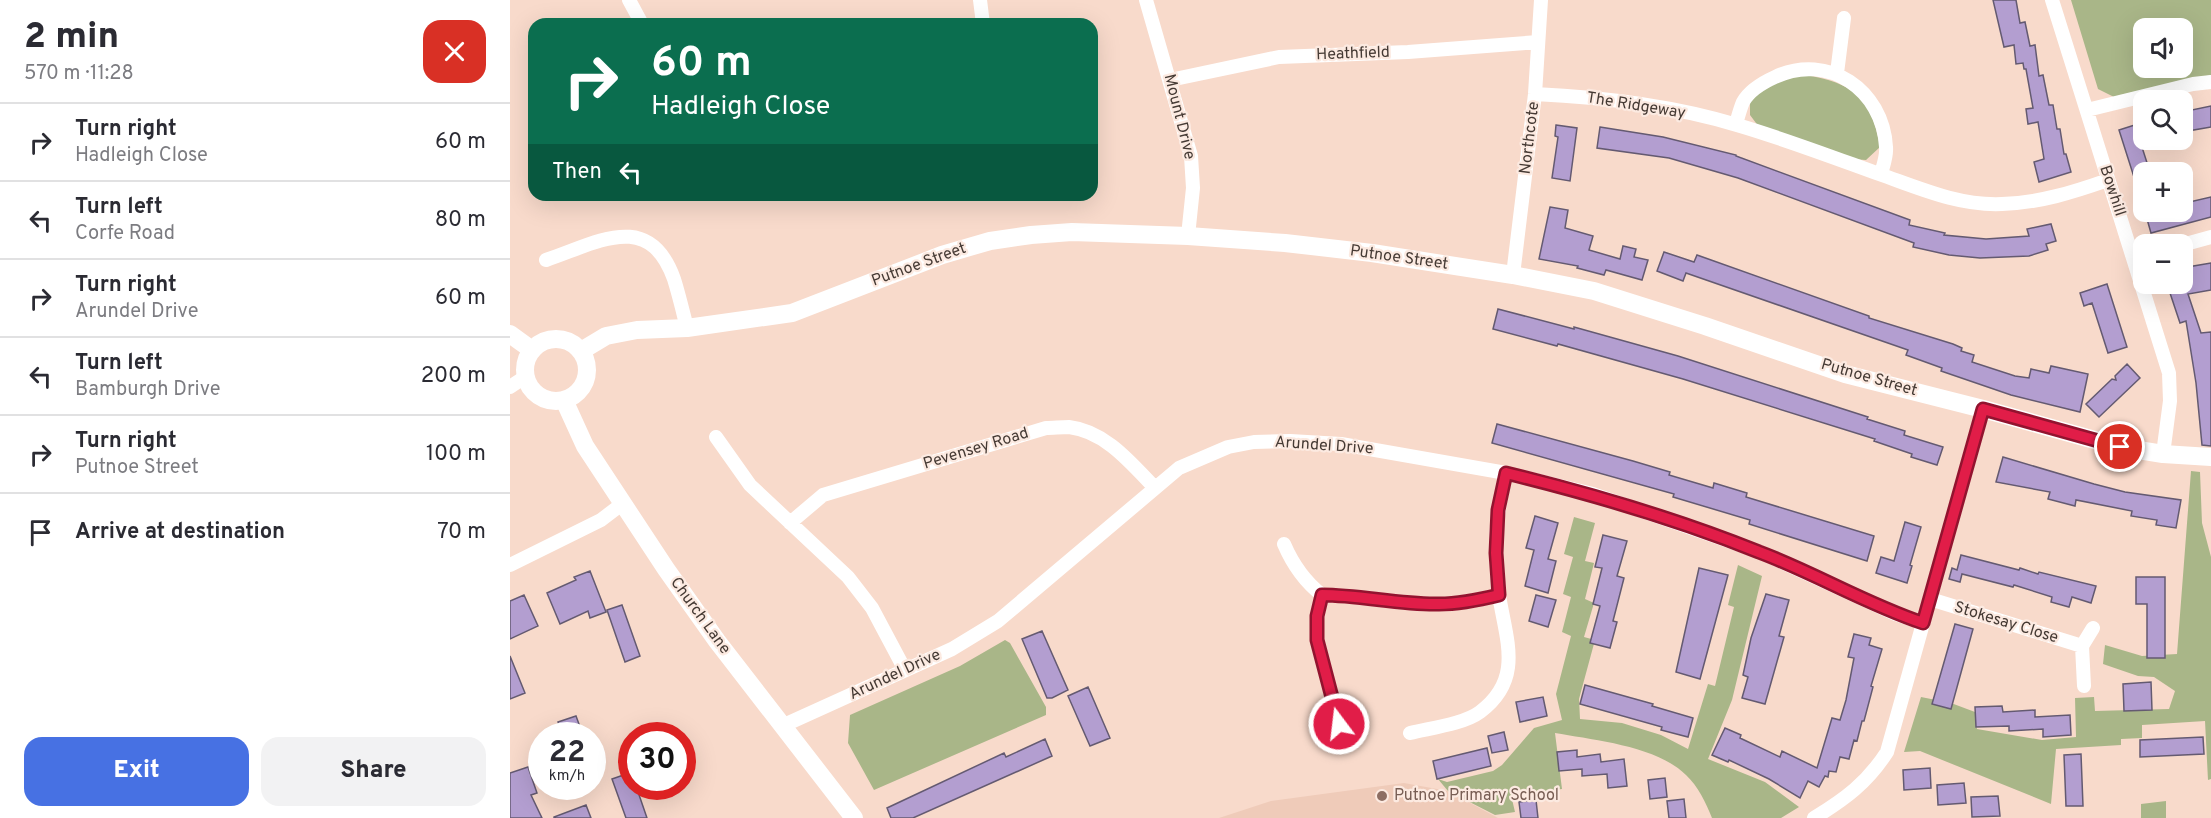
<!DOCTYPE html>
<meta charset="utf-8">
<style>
:root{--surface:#fff;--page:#f2f2f3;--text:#2b2b33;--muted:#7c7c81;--line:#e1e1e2;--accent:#4771e3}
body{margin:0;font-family:Overpass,sans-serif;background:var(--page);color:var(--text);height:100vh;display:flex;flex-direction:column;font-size:22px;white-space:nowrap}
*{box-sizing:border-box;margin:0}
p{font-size:20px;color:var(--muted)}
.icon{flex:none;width:33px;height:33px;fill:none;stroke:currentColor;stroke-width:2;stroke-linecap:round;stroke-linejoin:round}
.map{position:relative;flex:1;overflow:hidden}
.panel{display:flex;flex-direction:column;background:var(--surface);width:510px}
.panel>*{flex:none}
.guide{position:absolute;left:18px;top:18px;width:570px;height:183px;border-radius:18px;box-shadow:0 6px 24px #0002;background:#0b6e4f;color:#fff;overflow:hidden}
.tools{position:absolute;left:1623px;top:18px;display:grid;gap:12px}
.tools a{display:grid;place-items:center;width:60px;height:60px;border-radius:12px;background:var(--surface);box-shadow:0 6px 24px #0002;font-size:30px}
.speed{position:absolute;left:18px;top:722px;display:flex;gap:12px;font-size:30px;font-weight:700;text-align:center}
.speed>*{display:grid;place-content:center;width:78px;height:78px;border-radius:50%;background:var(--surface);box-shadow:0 6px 24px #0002;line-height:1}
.speed small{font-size:15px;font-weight:400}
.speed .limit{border:9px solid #d22;background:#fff;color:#111}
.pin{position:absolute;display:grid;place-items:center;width:51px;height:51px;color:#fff;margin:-26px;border:3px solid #fff;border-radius:50%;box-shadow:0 2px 6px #0007}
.me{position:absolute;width:66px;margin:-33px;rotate:345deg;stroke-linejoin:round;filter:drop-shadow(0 0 4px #0008)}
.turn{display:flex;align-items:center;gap:21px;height:126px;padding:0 24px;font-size:27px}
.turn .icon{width:78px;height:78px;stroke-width:2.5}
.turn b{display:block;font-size:42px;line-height:51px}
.then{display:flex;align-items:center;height:57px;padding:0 24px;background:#0003;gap:12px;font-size:22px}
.round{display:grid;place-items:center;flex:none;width:63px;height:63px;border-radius:18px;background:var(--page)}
.head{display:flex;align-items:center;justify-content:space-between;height:102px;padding:0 24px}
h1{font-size:36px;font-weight:800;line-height:45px}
.button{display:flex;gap:12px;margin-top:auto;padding:12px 24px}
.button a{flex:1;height:69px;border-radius:18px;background:var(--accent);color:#fff;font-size:24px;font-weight:800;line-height:69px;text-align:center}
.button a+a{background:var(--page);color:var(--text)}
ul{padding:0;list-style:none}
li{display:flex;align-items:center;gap:18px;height:78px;padding:0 24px;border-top:2px solid var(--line)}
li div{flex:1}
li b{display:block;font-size:22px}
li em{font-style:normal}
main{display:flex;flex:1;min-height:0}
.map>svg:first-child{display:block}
.built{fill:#efcbb9}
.green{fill:#a9b688;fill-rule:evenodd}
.building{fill:#b39ed0;stroke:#645a71;stroke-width:1.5}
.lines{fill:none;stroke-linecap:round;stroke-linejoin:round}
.minor{stroke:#fff;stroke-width:14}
.tertiary{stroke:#fff;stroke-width:18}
.route-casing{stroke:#92132f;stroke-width:15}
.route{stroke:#e11d48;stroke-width:10}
.education-dot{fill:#8d6e63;stroke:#fceae1;stroke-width:2}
.labels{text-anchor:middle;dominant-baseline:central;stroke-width:4.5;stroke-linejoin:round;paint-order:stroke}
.street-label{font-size:16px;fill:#453a34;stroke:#fceae1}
.education-label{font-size:16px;fill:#785e54;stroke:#fceae1;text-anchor:start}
</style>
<main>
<section class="panel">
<div class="head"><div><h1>2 min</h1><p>570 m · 11:28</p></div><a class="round" style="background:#d93025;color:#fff"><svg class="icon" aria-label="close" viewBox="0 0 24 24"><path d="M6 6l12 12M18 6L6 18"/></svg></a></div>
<ul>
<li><svg class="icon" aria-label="right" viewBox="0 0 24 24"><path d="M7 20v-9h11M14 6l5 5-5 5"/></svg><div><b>Turn right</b><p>Hadleigh Close</p></div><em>60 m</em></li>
<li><svg class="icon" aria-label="left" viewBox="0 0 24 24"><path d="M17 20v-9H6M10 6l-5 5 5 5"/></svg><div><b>Turn left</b><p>Corfe Road</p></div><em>80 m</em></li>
<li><svg class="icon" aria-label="right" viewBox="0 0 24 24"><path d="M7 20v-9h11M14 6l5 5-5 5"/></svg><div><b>Turn right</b><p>Arundel Drive</p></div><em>60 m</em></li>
<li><svg class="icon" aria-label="left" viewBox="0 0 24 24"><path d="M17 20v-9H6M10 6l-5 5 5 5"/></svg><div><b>Turn left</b><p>Bamburgh Drive</p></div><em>200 m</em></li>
<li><svg class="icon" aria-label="right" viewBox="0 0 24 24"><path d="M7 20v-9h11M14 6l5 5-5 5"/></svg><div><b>Turn right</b><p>Putnoe Street</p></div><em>100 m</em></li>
<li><svg class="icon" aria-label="arrive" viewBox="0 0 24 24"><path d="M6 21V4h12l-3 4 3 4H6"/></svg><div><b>Arrive at destination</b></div><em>70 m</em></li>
</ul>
<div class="button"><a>Exit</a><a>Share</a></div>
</section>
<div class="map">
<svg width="1701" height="818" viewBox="0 0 1701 818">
<rect width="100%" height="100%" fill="#f8dacb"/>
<path class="built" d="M894 783 938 791 988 818H709L761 801Z"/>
<path class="green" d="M1561 0H1701V75L1604 97 1588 89ZM1634 28H1672V68H1634Z
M1295 75C1343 83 1362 97 1370 147L1356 160 1341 159 1249 127 1240 115V102C1258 83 1269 79 1295 75Z
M1681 471 1690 472 1692 523 1701 557V779L1698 780 1695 721 1632 725V738L1611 739V745L1546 749 1541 804 1410 751 1394 752 1411 697 1441 703 1465 712 1467 729 1532 740 1566 737 1565 698 1584 697 1585 711 1659 709 1665 691 1644 677 1628 676 1593 664 1595 645 1632 656 1667 654Z
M1064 517 1085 523 1075 561 1084 563 1075 599 1084 603 1074 637 1085 640 1069 699 1070 719 1112 723 1151 735 1178 749 1198 684 1205 686 1224 607 1218 605 1228 565 1252 576 1222 700 1198 759 1255 782 1289 807 1271 818H1202C1196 803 1188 786 1176 775 1147 746 1084 740 1045 733L1052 789 1001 795 1005 812 985 815 938 791 928 779 937 782 983 771 992 765 1024 728 1052 720 1046 694 1061 636 1052 632 1061 597 1053 594 1063 557 1054 554Z
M495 640 500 643 536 707V715L364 790 338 743 340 715 450 666Z
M1656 801V818H1631V804Z"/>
<path class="building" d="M1483 0H1506L1510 23 1515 22 1520 46 1525 45 1529 76 1533 75 1539 105H1543L1547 129H1550L1554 154H1556L1561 172 1529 182 1524 162 1534 159 1528 122 1518 124 1516 109 1523 108 1516 69H1514L1513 63 1506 64 1504 45 1494 47Z
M1701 106V127L1672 132V112Z
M1634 122V140L1630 141 1640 172H1634V199H1631L1609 130Z
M1046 125 1067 128 1060 181 1042 178 1048 137 1045 136Z
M1090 127 1153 137 1226 155V156L1400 220 1399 225 1435 233 1434 235 1476 239 1519 236 1517 229 1541 224 1546 241 1536 244 1538 250 1519 256 1470 258 1439 255 1403 247 1404 243 1228 178 1159 158 1087 148Z
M1701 197V217L1641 233 1635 212H1677L1675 203Z
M1040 207 1058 210 1055 228 1083 236 1079 250 1110 259 1113 246 1126 249 1124 257 1138 260 1132 280 1096 270 1094 275 1067 268 1068 266 1029 259Z
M1154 252 1184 262 1187 255 1359 316V318L1443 344 1452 348 1451 351 1464 355 1462 362 1505 376 1519 378 1521 369 1539 373 1541 366 1578 374 1570 412 1501 395 1431 371 1432 368 1396 355 1398 350 1176 273 1173 281 1147 271Z
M1701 263V290L1678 294 1691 333 1701 332V446L1692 445 1686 383 1676 321 1670 323 1657 284H1672V268Z
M1597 284 1617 347 1598 353 1582 303 1574 306 1570 293Z
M988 309 1064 329V327L1168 356 1358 417 1357 419 1395 431 1394 435 1433 447 1427 465 1401 457 1402 454 1364 441 1365 439 1173 379 1048 344 1047 346 983 329Z
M1617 364 1630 378 1589 417 1576 404 1602 379 1606 380 1605 376Z
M987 424 1123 461 1160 472 1159 475 1203 488 1204 483 1237 493 1236 497 1364 536 1357 561 1239 524 1240 520 1163 497 1164 494 982 443Z
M1493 457 1584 484 1615 492 1671 500 1666 528 1646 525 1647 520 1621 516 1622 511 1566 500 1565 506 1538 499 1540 492 1486 482Z
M1025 516 1048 523 1038 559 1046 561 1038 593 1015 586 1024 550 1016 548Z
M1395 522 1411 527 1400 565 1402 566 1397 583 1366 573 1371 557 1384 561Z
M1093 535 1117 541 1107 576 1114 578 1103 621 1107 622 1100 648 1080 643 1090 606 1083 604 1092 568 1085 567Z
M1451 555 1509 570 1510 568 1528 574 1529 572 1586 586 1581 603 1562 597 1559 607 1541 602 1542 597 1504 585 1503 587 1452 574 1450 582 1439 579 1442 568 1447 570Z
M1189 568 1218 575 1190 679 1166 672Z
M80 571 96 612 80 618 78 611 50 624 37 593 66 580 64 577Z
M1626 577H1655V658H1637V604H1626Z
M1256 594 1279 600 1269 636 1274 637 1255 704 1232 698 1238 677 1233 675 1241 638Z
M14 595 28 626 0 639V601Z
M1026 595 1046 600 1038 627 1019 621Z
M112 605 130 656 115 662 97 610Z
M1445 624 1463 629 1441 709 1422 704Z
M532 631 558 690 542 698H537L512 639Z
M1344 634 1361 638 1359 645 1372 649 1361 686 1363 687 1354 721H1352L1347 741 1344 740 1339 759 1330 757 1326 772 1319 771 1318 777 1315 776 1309 787 1298 781 1290 798 1259 779 1219 760 1218 762 1202 755 1215 728 1231 735 1230 738 1270 757 1272 751 1307 768 1322 718 1330 720 1336 700 1344 658 1338 657Z
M0 656 15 693 0 699Z
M1641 682 1642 710 1614 711 1613 684Z
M1075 685 1143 704 1142 706 1183 718 1178 737 1151 730 1152 727 1070 704Z
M578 687 600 738 580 746 558 696Z
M1033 697 1037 716 1010 722 1006 702Z
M1492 706 1493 712 1525 710V717L1560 715 1561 735 1533 737V729L1499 731V726L1466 727 1465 707Z
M66 716 73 735H53L48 722Z
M994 732 998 750 982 753 978 736Z
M1693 737 1694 754 1630 757V740Z
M535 739 542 756 403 818H381L377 808 494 753 496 757Z
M977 748 981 766 927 779 923 761Z
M1067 750V757L1090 754 1091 762 1114 759 1117 786 1098 788 1097 774 1072 776V769L1049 771 1047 752Z
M1571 754 1573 806H1556L1554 755Z
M18 767 27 793 21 795 32 818H0V773Z
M1420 768 1421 788 1394 790 1393 770Z
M122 772V786H126L137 818H116L102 779Z
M1155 778 1157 797 1140 799 1138 780Z
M1454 783 1456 803 1428 805 1427 785Z
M1488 796 1490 816 1462 817 1461 797Z
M1174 799 1176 818H1159L1157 801Z
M1026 800 1028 818H1011L1009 802Z
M76 805 81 818H44V817Z"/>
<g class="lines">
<path class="minor" d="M119 0 132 24
M470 0 473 24
M636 0 681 156 683 188 678 236
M1542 0 1659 373 1660 401 1653 454
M1327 73 1334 18
M660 80 769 57 898 52 1028 42
M1025 94C1091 97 1164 106 1227 125 1275 139 1322 157 1369 174 1409 188 1449 206 1492 204 1529 203 1564 192 1598 180
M1577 110 1683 84 1701 82
M1226 124C1228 117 1230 109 1233 102 1239 91 1254 82 1265 77 1318 52 1373 90 1376 147 1377 156 1373 166 1371 174
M1672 245 1701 237
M36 260C87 243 139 209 164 279 169 295 173 312 177 328
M1003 275 1025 94 1031 0
M0 387 15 377
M206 437 240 485 338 577 362 608 395 670
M280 523 313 495 536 428C543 428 551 427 559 427 595 431 621 463 645 488
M774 544C783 565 794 581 812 595 851 595 890 605 929 604 950 604 969 600 989 595
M0 565 91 520 112 504
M812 595 807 616V640L829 724
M1420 599 1572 646
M1574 686 1572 646 1583 628
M272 726 442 649 488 621 669 468 718 447 744 442 780 441 831 444 996 473 1083 494 1250 552 1383 613 1413 623
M900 733C920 728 954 724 970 712 1014 679 996 640 989 595 988 582 987 568 986 554 985 526 990 500 996 473
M1304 818C1335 799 1357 783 1377 752L1473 409"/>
<path class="tertiary" d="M0 334 22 350
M15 370a31 31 0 1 1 62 0a31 31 0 1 1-62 0Z
M71 351 96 336 127 330 177 328 282 313 432 255 480 241 521 235 562 232 678 236 775 243 862 253 1003 275 1084 291 1195 326 1335 374 1473 409 1610 447 1653 454 1701 457
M54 400 75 446 156 569 207 641 344 818"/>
</g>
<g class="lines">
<defs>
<path id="route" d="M829 724 807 640V616L812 595C851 595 890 605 929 604 950 604 969 600 989 595L986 553 988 510 996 473C1082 494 1167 519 1249 552 1305 573 1356 604 1413 623L1473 409 1610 447"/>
</defs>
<use href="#route" class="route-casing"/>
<use href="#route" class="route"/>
</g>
<circle class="education-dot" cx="872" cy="796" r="6"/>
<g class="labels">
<g class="street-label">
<text transform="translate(843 54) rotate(-2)">Heathfield</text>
<text transform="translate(1126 106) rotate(9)">The Ridgeway</text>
<text transform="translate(669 117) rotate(76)">Mount Drive</text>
<text transform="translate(1020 138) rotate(-83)">Northcote</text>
<text transform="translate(1602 191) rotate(72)">Bowhill</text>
<text transform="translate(889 258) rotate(8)">Putnoe Street</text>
<text transform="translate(409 265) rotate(-20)">Putnoe Street</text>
<text transform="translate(1359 378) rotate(16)">Putnoe Street</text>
<text transform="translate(814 446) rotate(4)">Arundel Drive</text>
<text transform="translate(466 449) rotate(-17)">Pevensey Road</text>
<text transform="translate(190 616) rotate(54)">Church Lane</text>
<text transform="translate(1496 623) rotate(17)">Stokesay Close</text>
<text transform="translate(385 675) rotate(-25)">Arundel Drive</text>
</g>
<g class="education-label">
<text x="884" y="796">Putnoe Primary School</text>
</g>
</g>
</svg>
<div class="tools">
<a><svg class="icon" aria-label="sound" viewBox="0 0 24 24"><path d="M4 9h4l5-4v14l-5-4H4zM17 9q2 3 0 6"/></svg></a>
<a><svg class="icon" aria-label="search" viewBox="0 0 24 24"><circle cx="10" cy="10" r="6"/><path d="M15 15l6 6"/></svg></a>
<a>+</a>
<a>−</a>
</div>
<div class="speed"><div>22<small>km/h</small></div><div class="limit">30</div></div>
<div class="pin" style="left:1610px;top:447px;background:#d93025"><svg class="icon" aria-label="arrive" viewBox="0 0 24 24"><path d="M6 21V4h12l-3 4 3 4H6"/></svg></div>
<svg class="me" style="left:829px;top:724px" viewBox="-20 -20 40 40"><circle r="17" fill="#e11d48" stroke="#fff" stroke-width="3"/><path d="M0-11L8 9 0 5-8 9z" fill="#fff"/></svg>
<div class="guide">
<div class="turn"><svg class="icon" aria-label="right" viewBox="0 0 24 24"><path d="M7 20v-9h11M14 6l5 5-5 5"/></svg><div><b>60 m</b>Hadleigh Close</div></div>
<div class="then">Then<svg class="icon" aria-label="left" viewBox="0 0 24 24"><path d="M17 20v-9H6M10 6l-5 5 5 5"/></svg></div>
</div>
</div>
</main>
